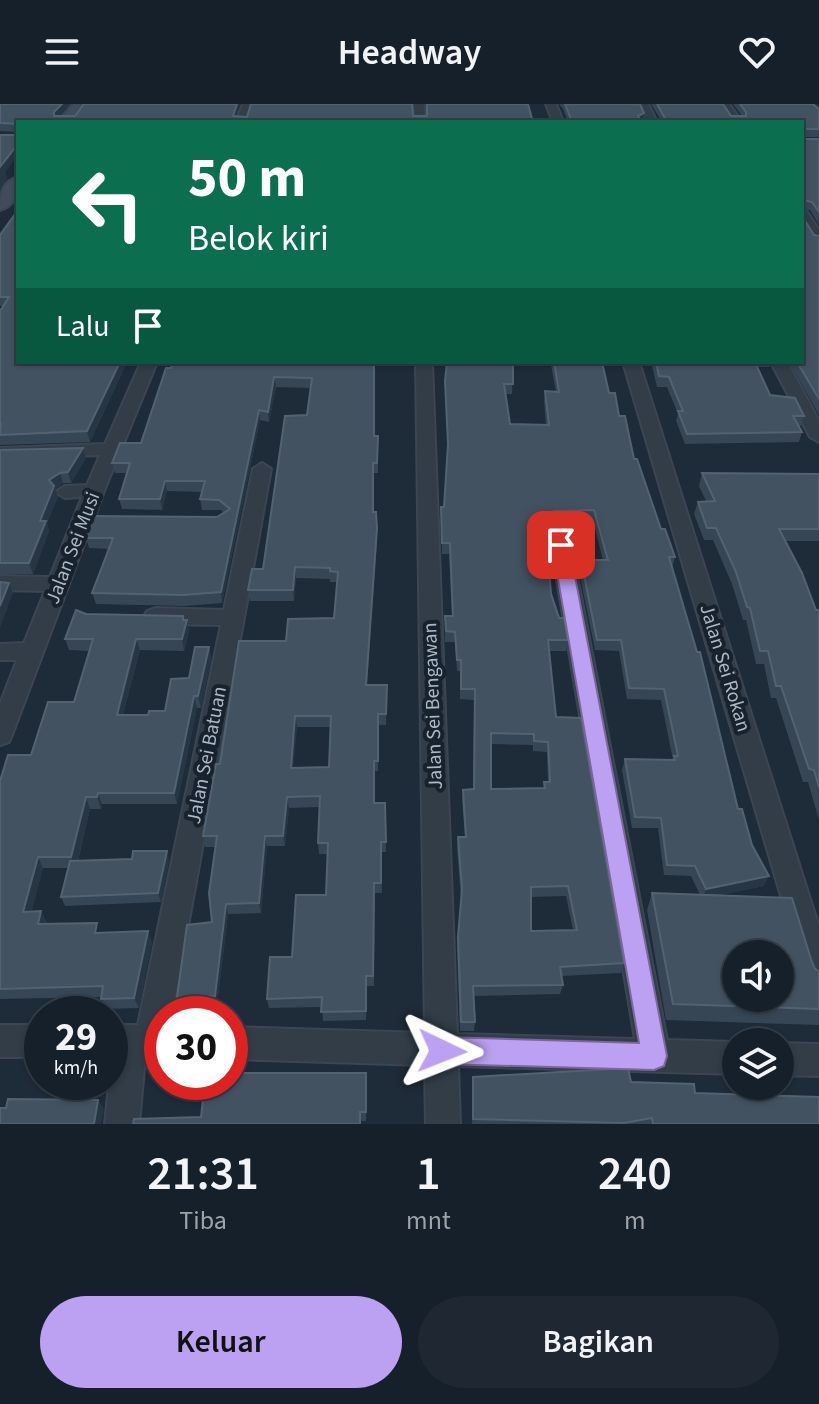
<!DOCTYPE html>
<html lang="id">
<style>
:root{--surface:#16202a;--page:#1f2832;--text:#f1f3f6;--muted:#9ea3a8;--line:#353e47;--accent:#bca0f2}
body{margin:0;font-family:"Source Sans 3",sans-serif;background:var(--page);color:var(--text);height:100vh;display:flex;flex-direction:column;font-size:30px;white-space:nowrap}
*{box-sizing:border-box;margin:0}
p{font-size:26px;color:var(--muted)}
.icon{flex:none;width:44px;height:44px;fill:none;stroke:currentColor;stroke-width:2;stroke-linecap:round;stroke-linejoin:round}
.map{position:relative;height:1020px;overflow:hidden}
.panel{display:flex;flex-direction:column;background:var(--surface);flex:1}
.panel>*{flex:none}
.hud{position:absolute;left:16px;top:16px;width:788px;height:244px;border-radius:0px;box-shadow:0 2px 6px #0004,0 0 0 2px var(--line);background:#0b6e4f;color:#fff;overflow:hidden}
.controls{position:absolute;left:722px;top:836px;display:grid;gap:16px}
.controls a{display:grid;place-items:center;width:72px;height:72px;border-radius:50%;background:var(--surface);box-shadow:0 2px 6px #0004,0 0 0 2px var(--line);font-size:40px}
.speed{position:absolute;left:24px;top:892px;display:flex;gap:16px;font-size:40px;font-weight:700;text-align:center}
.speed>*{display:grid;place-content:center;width:104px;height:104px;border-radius:50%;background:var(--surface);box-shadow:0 2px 6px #0004,0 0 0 2px var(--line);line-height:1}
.speed small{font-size:20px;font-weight:400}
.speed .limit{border:12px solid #d22;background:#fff;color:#111}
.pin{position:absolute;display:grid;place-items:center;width:68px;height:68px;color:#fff;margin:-34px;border-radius:16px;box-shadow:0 4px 12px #0006}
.me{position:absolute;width:88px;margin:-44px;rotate:92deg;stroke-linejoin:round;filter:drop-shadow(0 0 6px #0008)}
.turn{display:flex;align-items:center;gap:28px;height:168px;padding:0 40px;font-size:36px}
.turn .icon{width:104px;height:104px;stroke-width:2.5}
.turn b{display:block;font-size:56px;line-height:68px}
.then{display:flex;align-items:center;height:76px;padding:0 40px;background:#0003;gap:16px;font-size:30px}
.eta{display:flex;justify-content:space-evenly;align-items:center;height:136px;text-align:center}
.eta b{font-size:48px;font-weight:600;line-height:56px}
.action{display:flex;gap:16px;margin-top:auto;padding:16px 40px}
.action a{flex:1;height:92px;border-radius:48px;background:var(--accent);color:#111;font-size:32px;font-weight:600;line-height:92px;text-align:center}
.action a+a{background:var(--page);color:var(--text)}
header{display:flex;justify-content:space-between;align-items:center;height:104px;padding:0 40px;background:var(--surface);font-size:36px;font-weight:600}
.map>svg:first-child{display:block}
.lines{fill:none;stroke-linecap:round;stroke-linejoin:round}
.street-casing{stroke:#3b4652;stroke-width:4}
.secondary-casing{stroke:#3b4652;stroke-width:4}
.street{fill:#323d48;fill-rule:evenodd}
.secondary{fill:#404c5b;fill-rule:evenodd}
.wall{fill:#364654;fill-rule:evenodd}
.shaded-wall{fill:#273644}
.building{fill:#435261;stroke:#536270;stroke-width:2;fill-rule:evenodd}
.route{fill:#bca0f2;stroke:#7a689d;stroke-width:2}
.labels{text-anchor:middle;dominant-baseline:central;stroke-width:8;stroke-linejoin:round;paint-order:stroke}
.street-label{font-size:20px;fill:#acb8c5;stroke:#18222c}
</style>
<header><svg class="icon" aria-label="menu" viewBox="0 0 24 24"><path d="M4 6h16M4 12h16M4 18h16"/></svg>Headway<svg class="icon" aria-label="heart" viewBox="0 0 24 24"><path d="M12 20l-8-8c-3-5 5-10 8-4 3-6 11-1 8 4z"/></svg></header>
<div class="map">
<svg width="819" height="1020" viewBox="0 0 819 1020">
<rect width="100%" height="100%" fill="#1e2b38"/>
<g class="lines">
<defs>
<path id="street" d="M243 0H253L246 18H236Z
M414 0H424L425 18H415Z
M546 0H556L563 18H553Z
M638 0H648L657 18H647Z
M719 0H729L742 18H732Z
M802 107 807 108 819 126V139L814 138 802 120Z
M141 258H157L104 387 12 631 9 638 0 641V600L17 556H0V540L24 539 45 487 0 486V472L50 473 82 393 65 394 55 388 65 382 87 381 100 351 0 354V344L105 340Z
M416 258H432L457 930 635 935 551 441 561 434 571 441 667 936 736 938V970L458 962 460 1020H426L425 961 230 955V923L425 929Z
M623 258H639L819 823V884L808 880 804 870Z
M771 258H787L819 317V338L810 333Z
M262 359 271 365 172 910H162V948L145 953 139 1020H105L112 953H110V921H138L221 521 155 520 147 517 144 512 147 507 155 504 224 506 253 365Z
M0 921H42V953H0Z
M780 939 819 940V972L780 971Z"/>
<path id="secondary" d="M73 0H89L74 18H58Z
M18 73C18 87 16 102 0 106 0 91 2 77 18 73Z"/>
</defs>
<use href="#street" class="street-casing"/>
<use href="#secondary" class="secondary-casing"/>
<use href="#street" class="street"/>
<use href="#secondary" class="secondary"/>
</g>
<path class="wall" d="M0 0H70L59 12H75L84 0H240L236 12H427L528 0 533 18H18V51L5 68 7 75 0 86V31H16L17 28 0 27Z
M559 0H640L643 16 641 18H568L563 5Z
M651 0H723L731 12H742L733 0H813L819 5V33H802V18H662Z
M802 35H819V121L810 106 802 105Z
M9 120 18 258H127L90 338 0 341V207L3 202H0V131Z
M814 131 819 132V311L789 258H802Z
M447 258H604V260H602L609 289 619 312 661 425 675 453 672 464 738 705 764 782 720 791 811 855 815 865 819 867V921L666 916 647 806 652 789 700 791 691 772 664 771 658 724H632L622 666 625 655 673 656 661 596 627 595 619 547 595 546 579 467 581 456H603L593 417H555L554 431H542L538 449 568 536 566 547H549L556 613 624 859 621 869 561 872 563 881 560 890 474 892 475 918 474 927H460L457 843 461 794 457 744 458 733H465L462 696 463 686 473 685 474 596 460 595V567H457L455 538H445V512H452L449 450H442L441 413V403H444L448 348 445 287ZM551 261 556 288 545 287 544 297 546 321 510 320 506 290H512L513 262ZM491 640 533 641V647L547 648 548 678H544L543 684 491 685ZM566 792 573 826 531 827V793Z
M653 258H771L770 263H757L770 291 804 312 801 322H799L802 328 799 338 685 340 676 317 678 310 667 283H657L652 262Z
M171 264 374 274V332H378V369H374V408L377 435 367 581H387L386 621H379L378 667H374L375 699H385L386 748H381L382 789H375L374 882H366V916L323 917 322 903 269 904 267 895 292 853 326 791 327 750H319L318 739 320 703 289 704 285 742H267L261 809 228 810 217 901 180 902 177 893 212 818 215 743H205L203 732 220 660 286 537 334 514 337 478H330V475L296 474 294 497H250L248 486 263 465 307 311 311 284 276 283 269 318 260 316 222 499 185 502 96 500 92 489 109 445 89 444 86 434 217 413 224 409 221 406H202L200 395 202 388 167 387 162 406 122 405 119 395 127 369H115L112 359 141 339ZM297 623H331L329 663H293Z
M83 344 86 354 71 379H63L55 385 58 393 47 419 49 427 33 470H0V346Z
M702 369 819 370V437H785L816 506H819V716L808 678H803L776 594H771L764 560H756L746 516H743L732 480 713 436H704L694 410 698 398 706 397 699 382Z
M86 510 187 516 189 528 184 547 140 546 123 611H148L165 607 189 574 209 543 211 555 201 604H197L177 700H102L101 705H90L78 757 169 756 161 798 65 802 61 793 68 764H43L31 808 47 818 46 820 152 838 139 904 105 905 101 893 0 895V677L31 651 74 598 90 547 69 546 65 535Z
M366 969V1017L201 1013Z
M473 973 631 978 695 989 819 1020H472Z"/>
<path class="shaded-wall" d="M62 0H70L56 16 54 8Z
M237 0H240L234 18 233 12Z
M644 9 643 16 640 18 638 12Z
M18 40V51L5 68 7 75 0 86V63Z
M120 258H127L90 338 87 327Z
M274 273 276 283 269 318 268 308Z
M259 306 260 316 222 499 221 488Z
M83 344 86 354 71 379 68 368Z
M60 369 63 379 55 385 58 393 47 419 49 427 33 470 29 459 49 376Z
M165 377 167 387 162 406 160 395Z
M377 424V435L366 592V581Z
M295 463 296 474 294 497 293 486Z
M9 479 13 489 0 524V502Z
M183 512 185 522 187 516 189 528 184 547 182 535Z
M136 535 140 546 120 623 117 611Z
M209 543 211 555 201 604 198 592Z
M194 592 197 604 177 700 174 689Z
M295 612 297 623 292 674 291 664Z
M98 689 102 700 101 705 97 693Z
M86 693 90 705 76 764 71 753Z
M287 693 289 704 285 742 283 732Z
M265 732 267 742 261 809 259 799Z
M167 747 169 756 161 798 158 789Z
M38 753 43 764 29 818 23 808Z
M769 772 764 782 702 795 706 785Z
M226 800 228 810 217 901 215 892Z
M41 807 47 818 43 831 38 820Z
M148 827 152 838 139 904 134 894Z
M98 996 104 1005 101 1020H94Z"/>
<path class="building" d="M0 0H62L54 8V12H75L84 0H237L233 12 247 13 251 0H412L413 12H427V0H528L533 18H18V20L0 19Z
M565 0H640L644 9 638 12 641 18H572Z
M657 0H723L731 12H746V8L740 0H813L819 5V25H802V18H667Z
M18 21V40L0 63V31H16Z
M802 35H819V108L812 98 802 96V103Z
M18 106V258H120L87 327 0 331 1 320H0V207L9 193H0V131Z
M802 112 814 131 819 132V295L797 258H802Z
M173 258H374V332H378L377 359H373V408H376L377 424 366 581H387L386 610H378V657H374V699H385L386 738H381V779H374L373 872H366V907L321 908 322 893 267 895 270 853H292L296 791H326L328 739H318L320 692 287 693 283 732H265L259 799 226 800 215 892 177 893 187 821 212 818 209 789 217 732H203L216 660H220L239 537H286L288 515 334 514 338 468 330 467V464L295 463 293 486H248L252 465H263L285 312 307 311 312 274 274 273 268 308 259 306 221 488 183 491 92 489 113 434H86L94 412 217 413 230 405 219 396 200 395 205 377H165L160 395H119L130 359H112L120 339H141L166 264H171ZM295 612H331L329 663 291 664Z
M447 258H513V280H504L510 320 549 321 545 287 559 288 554 258H602L609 289H615L619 312H625L634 355H637L661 425H665L675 453H669L697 548H700L738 705H742L752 741 769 772 706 785 695 762 667 761 661 714 635 713 625 655 675 656 674 652H678L664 585 629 584 621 536H597L581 456H608L594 406 554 407 556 420H543L537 449 548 450 551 490 559 514H564L568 536H548L556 613 581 614 624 859 560 863 563 881 473 882 475 918H461L458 833 462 785 458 733H466L463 686 474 685 475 585H461V556H457L455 528 446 527 445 512H453L450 439H442L441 403H444L448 340 445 277ZM491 629 534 630V637L548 638 550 678H544L545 684 491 685ZM568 782 577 826 531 827V783Z
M656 258H755L770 291 795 294 804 312H793L802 328 687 330 678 307H683L669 273 659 272Z
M83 344 68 368 60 369 49 376 54 382 40 417H46L29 459H0V346Z
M702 369 819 370V425H779L802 469 816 506H819V683L814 666 809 665 781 582H776L768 547H760L750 504 747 503 736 468 716 424H707L698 398 715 397Z
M0 478 9 479 0 502Z
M76 506 86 510 183 512V516H187L182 535H136L117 611H148L149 607H165L171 575 189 574 195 543H209L198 592H194L174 689H98L97 693H86L71 753H38L23 808 41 807 38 820 97 819 95 829 148 827 134 894 101 895 103 882 0 885V677L8 651H31L48 598H74L93 535H65Z
M133 747H167L158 789 61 793 70 757 132 755Z
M652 789 792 794 811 855 815 865 819 867V905L673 900ZM736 850H780V894H736Z
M628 964 631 978 694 980 695 989 819 993V1020H653L652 1014 624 1019 473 1015V973Z
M230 969H366V1008H360V1020H133L134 1015 201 1013 205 978H230Z
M8 995 98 996 94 1020H0V1004H6Z"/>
<path class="route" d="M561 436 569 441 667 952 664 962 654 966 442 960 433 956 429 947 433 937 442 933 639 939 552 441Z"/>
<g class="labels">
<g class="street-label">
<text transform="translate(73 444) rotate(-69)">Jalan Sei Musi</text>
<text transform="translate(725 564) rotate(73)">Jalan Sei Rokan</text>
<text transform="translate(433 602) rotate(-92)">Jalan Sei Bengawan</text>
<text transform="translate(207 651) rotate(-79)">Jalan Sei Batuan</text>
</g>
</g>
</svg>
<div class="controls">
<a><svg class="icon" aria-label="sound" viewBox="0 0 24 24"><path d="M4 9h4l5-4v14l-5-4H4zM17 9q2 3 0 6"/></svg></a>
<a><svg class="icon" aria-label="layers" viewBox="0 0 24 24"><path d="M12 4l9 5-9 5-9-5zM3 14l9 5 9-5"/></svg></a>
</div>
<div class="speed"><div>29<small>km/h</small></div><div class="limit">30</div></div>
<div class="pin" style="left:561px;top:441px;background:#d93025"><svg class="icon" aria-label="arrive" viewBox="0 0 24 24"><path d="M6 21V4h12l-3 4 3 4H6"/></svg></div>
<svg class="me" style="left:442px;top:947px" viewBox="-20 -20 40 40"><path d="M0-17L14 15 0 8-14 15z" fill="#bca0f2" stroke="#fff" stroke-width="4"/></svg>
<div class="hud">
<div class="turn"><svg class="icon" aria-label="left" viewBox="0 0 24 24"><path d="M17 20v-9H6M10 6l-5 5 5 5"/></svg><div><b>50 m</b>Belok kiri</div></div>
<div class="then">Lalu<svg class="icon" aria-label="arrive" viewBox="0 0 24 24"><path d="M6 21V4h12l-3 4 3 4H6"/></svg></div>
</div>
</div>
<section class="panel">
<div class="eta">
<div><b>21:31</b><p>Tiba</p></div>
<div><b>1</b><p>mnt</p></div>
<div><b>240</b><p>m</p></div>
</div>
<div class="action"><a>Keluar</a><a>Bagikan</a></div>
</section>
